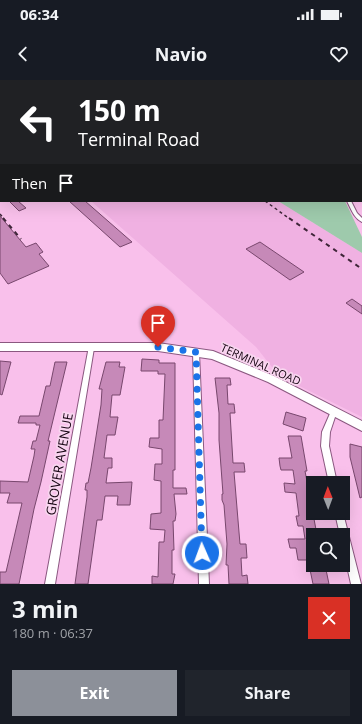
<!DOCTYPE html>
<meta charset="utf-8">
<style>
:root{--surface:#171b24;--page:#20242c;--text:#f1f3f6;--muted:#9ea1a6;--accent:#8c9099}
body{margin:0;font-family:"Open Sans",sans-serif;background:var(--page);color:var(--text);height:100vh;display:flex;flex-direction:column;font-size:15px;white-space:nowrap}
*{box-sizing:border-box;margin:0}
p{font-size:13px;color:var(--muted)}
.icon{flex:none;width:22px;height:22px;fill:none;stroke:currentColor;stroke-width:2;stroke-linecap:round;stroke-linejoin:round}
.map{position:relative;height:504px;overflow:hidden}
.sheet{display:flex;flex-direction:column;background:var(--surface);flex:1}
.sheet>*{flex:none}
.hud{position:absolute;left:0px;top:0px;width:362px;height:122px;box-shadow:0 4px 16px #0002;background:#202124;color:#fff;overflow:hidden}
.needle{width:26px;rotate:359deg}
.controls{position:absolute;left:306px;top:396px;display:grid;gap:8px}
.controls a{display:grid;place-items:center;width:44px;height:44px;border-radius:0px;background:var(--surface);box-shadow:0 4px 16px #0002;font-size:20px}
.pin{position:absolute;display:grid;place-items:center;width:34px;height:34px;color:#fff;margin:-41px -17px;border-radius:50% 50% 50% 0;rotate:-45deg;box-shadow:0 0 4px #0007}
.pin .icon{rotate:45deg}
.me{position:absolute;width:44px;margin:-22px;rotate:358deg;stroke-linejoin:round;filter:drop-shadow(0 0 3px #0008)}
.turn{display:flex;align-items:center;gap:14px;height:84px;padding:0 12px;font-size:18px}
.turn .icon{width:52px;height:52px;stroke-width:2.5}
.turn b{display:block;font-size:28px;line-height:34px}
.then{display:flex;align-items:center;height:38px;padding:0 12px;background:#0003;gap:8px;font-size:15px}
.round{display:grid;place-items:center;flex:none;width:42px;height:42px;border-radius:0px;background:var(--page)}
.headline{display:flex;align-items:center;justify-content:space-between;height:68px;padding:0 12px}
h1{font-size:24px;font-weight:700;line-height:30px}
.button{display:flex;gap:8px;margin-top:auto;padding:8px 12px}
.button a{flex:1;height:46px;border-radius:0px;background:var(--accent);color:#fff;font-size:16px;font-weight:700;line-height:46px;text-align:center}
.button a+a{background:var(--page);color:var(--text)}
.status{display:flex;justify-content:space-between;align-items:center;height:28px;padding:0 20px;background:var(--surface);direction:ltr}
.status svg{height:11px;fill:currentColor}
header{display:flex;justify-content:space-between;align-items:center;height:52px;padding:0 12px;background:var(--surface);font-size:18px;font-weight:700}
.map>svg:first-child{display:block}
.built{fill:#f0b1e2}
.green{fill:#9ecaac}
.building{fill:#c689b8;stroke:#78476d}
.lines{fill:none;stroke-linecap:round;stroke-linejoin:round}
.minor-casing{stroke:#8b5880;stroke-width:2}
.secondary-casing{stroke:#8b5880;stroke-width:2}
.minor{fill:#fff;fill-rule:evenodd}
.secondary{fill:#fff;fill-rule:evenodd}
.rail-far1{stroke:#3e2538;stroke-width:1.5;stroke-dasharray:3 3;stroke-linecap:butt}
.rail{stroke:#3e2538;stroke-width:2;stroke-dasharray:4.5 4.5;stroke-linecap:butt}
.route{stroke:#1a73e8;stroke-width:7;stroke-dasharray:0 12.6}
.labels{text-anchor:middle;dominant-baseline:central;stroke-width:3.5;stroke-linejoin:round;paint-order:stroke}
.street-label{font-size:11px;fill:#170513;stroke:#f8d5ef}
.near-street-label{font-size:13px;fill:#170513;stroke:#f8d5ef}
</style>
<div class="status"><b>06:34</b><svg viewBox="0 0 49 12"><path d="M0 12V9h3v3zM5 12V6h3v6zM10 12V3h3v9zM15 12V0h3v12zM26 1h20v11H26zM47 4h2v5h-2z"/></svg></div>
<header><svg class="icon" aria-label="back" viewBox="0 0 24 24"><path d="M15 5l-7 7 7 7"/></svg>Navio<svg class="icon" aria-label="heart" viewBox="0 0 24 24"><path d="M12 20l-8-8c-3-5 5-10 8-4 3-6 11-1 8 4z"/></svg></header>
<div class="map">
<svg width="362" height="504" viewBox="0 0 362 504">
<rect width="100%" height="100%" fill="#f9c0eb"/>
<path class="built" d="M124 0H273V1H126Z
M91 121H278L362 173V337L279 296 256 267Z"/>
<path class="green" d="M278 121H345L362 157V173Z"/>
<path class="building" d="M9 121H18L26 128 19 131Z
M69 121H85L132 162 120 167Z
M0 136 26 167 36 163 43 172 39 174 49 186 8 204 0 193Z
M260 162 304 192 290 200 246 169Z
M352 219 362 226V234L346 223Z
M142 279 159 280V283H175V390H173V408H186L187 414H174L176 434 175 441H173L174 470H172V494H175L173 504H152V496L158 497 159 462H164L165 450 150 449 151 434 161 433V401L154 400 155 384H162V369L149 367 150 358H159V340H163L165 294H158V291H141Z
M0 281 11 282 2 315 0 314Z
M55 282H67L48 361H50L41 402 34 429 19 504H0V492H6L22 423H7L10 413H0V401L28 402 34 376 35 369H31L33 361H36L40 345H36V343H18L20 336H39L46 306H50Z
M106 282H120L119 287H125L120 315H112L110 337H118L115 355H107L104 378H112V388H108L106 403 132 402 130 425H117L118 416H105L102 440H97L88 504H75L87 417V410H85L86 403H88L91 388 101 325 102 309H99Z
M215 298H230L231 305H227L228 324H234L235 333H230L233 383H244L245 392H234L240 464H246L247 478H241L242 496 247 495 248 504H229L228 485H226L227 464 224 425 222 420V414H223L219 360V333Z
M286 332 306 338 303 351 283 344Z
M288 356H301L307 391H305L317 455H313V485H325L329 504H313L308 480H298L296 468H290L288 459H305L303 446H298L296 436H299L296 413 285 412 284 403 295 404 293 390H281L280 386 279 378H292Z
M350 364 362 367V417L360 418 350 377Z"/>
<g class="lines">
<defs>
<path id="minor" d="M293 0H295V1H293Z
M347 121H351L357 133 362 138V142C354 138 351 129 347 121Z
M89 266H93L94 268 55 504H45Z
M194 270H198L199 272 209 504H199L193 272Z
M334 328 336 329 337 331 330 352 329 366 337 403H329L321 366 322 352 332 329Z
M335 433H343L361 504H351L343 468V455H340Z"/>
<path id="secondary" d="M0 263H158L213 271 274 296 362 341V351L268 302 212 279 158 271H0Z"/>
</defs>
<use href="#minor" class="minor-casing"/>
<use href="#secondary" class="secondary-casing"/>
<use href="#minor" class="minor"/>
<use href="#secondary" class="secondary"/>
<path class="rail-far1" d="M75 0 77 1
M265 121 290 139
M0 134 4 139"/>
<path class="rail" d="M3 138 21 159
M289 138 362 189"/>
</g>
<g class="lines">
<path class="route" d="M158 267 196 272 202 473"/>
</g>
<g class="labels">
<g class="street-label">
<text transform="translate(261 284) rotate(24)">TERMINAL ROAD</text>
</g>
<g class="near-street-label">
<text transform="translate(59 384) rotate(-80)">GROVER AVENUE</text>
</g>
</g>
</svg>
<div class="controls">
<a><svg class="needle" viewBox="-14 -14 28 28"><path d="M0-13l5 13h-10z" fill="#e53935"/><path d="M0 13l5-13h-10z" fill="#9ea1a6"/></svg></a>
<a><svg class="icon" aria-label="search" viewBox="0 0 24 24"><circle cx="10" cy="10" r="6"/><path d="M15 15l6 6"/></svg></a>
</div>
<div class="pin" style="left:158px;top:267px;background:#d93025"><svg class="icon" aria-label="arrive" viewBox="0 0 24 24"><path d="M6 21V4h12l-3 4 3 4H6"/></svg></div>
<svg class="me" style="left:202px;top:473px" viewBox="-20 -20 40 40"><circle r="17" fill="#1a73e8" stroke="#fff" stroke-width="3"/><path d="M0-11L8 9 0 5-8 9z" fill="#fff"/></svg>
<div class="hud">
<div class="turn"><svg class="icon" aria-label="left" viewBox="0 0 24 24"><path d="M17 20v-9H6M10 6l-5 5 5 5"/></svg><div><b>150 m</b>Terminal Road</div></div>
<div class="then">Then<svg class="icon" aria-label="arrive" viewBox="0 0 24 24"><path d="M6 21V4h12l-3 4 3 4H6"/></svg></div>
</div>
</div>
<section class="sheet">
<div class="headline"><div><h1>3 min</h1><p>180 m · 06:37</p></div><a class="round" style="background:#d93025;color:#fff"><svg class="icon" aria-label="close" viewBox="0 0 24 24"><path d="M6 6l12 12M18 6L6 18"/></svg></a></div>
<div class="button"><a>Exit</a><a>Share</a></div>
</section>
